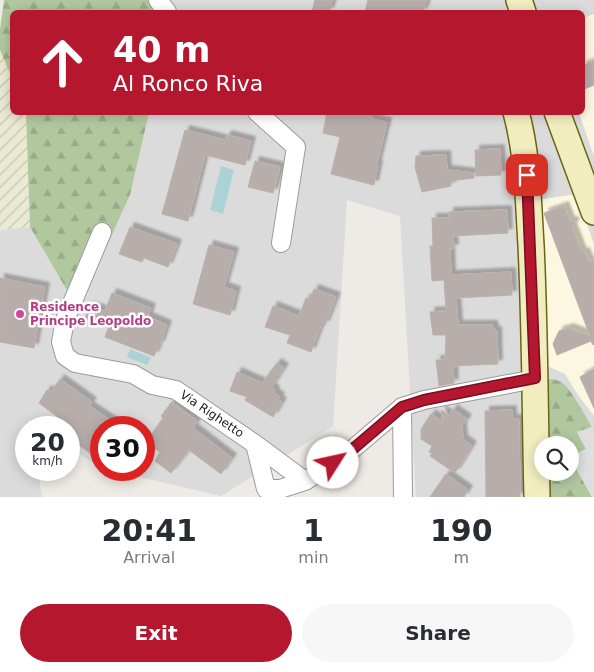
<!DOCTYPE html>
<style>
:root{--surface:#fff;--page:#f7f7f7;--text:#2b2b33;--muted:#7c7c81;--accent:#b5172f}
body{margin:0;font-family:"DejaVu Sans",sans-serif;background:var(--page);color:var(--text);height:100vh;display:flex;flex-direction:column;font-size:19px;white-space:nowrap}
*{box-sizing:border-box;margin:0}
p{font-size:16px;color:var(--muted)}
.icon{flex:none;width:28px;height:28px;fill:none;stroke:currentColor;stroke-width:2;stroke-linecap:round;stroke-linejoin:round}
.map{position:relative;height:497px;overflow:hidden}
.drawer{display:flex;flex-direction:column;background:var(--surface);flex:1}
.drawer>*{flex:none}
.top-card{position:absolute;left:10px;top:10px;width:575px;height:105px;border-radius:8px;box-shadow:0 2px 12px #0003;background:#b5172f;color:#fff;overflow:hidden}
.fabs{position:absolute;left:534px;top:436px;display:grid;gap:10px}
.fabs a{display:grid;place-items:center;width:45px;height:45px;border-radius:50%;background:var(--surface);box-shadow:0 2px 12px #0003;font-size:25px}
.speed{position:absolute;left:15px;top:416px;display:flex;gap:10px;font-size:25px;font-weight:700;text-align:center}
.speed>*{display:grid;place-content:center;width:65px;height:65px;border-radius:50%;background:var(--surface);box-shadow:0 2px 12px #0003;line-height:1}
.speed small{font-size:12px;font-weight:400}
.speed .limit{border:8px solid #d22;background:#fff;color:#111}
.pin{position:absolute;display:grid;place-items:center;width:42px;height:42px;color:#fff;margin:-21px;border-radius:10px;box-shadow:0 2px 8px #0006}
.me{position:absolute;width:55px;margin:-28px;rotate:55deg;stroke-linejoin:round;filter:drop-shadow(0 0 4px #0008)}
.turn{display:flex;align-items:center;gap:18px;height:105px;padding:0 20px;font-size:22px}
.turn .icon{width:65px;height:65px;stroke-width:2.5}
.turn b{display:block;font-size:35px;line-height:42px}
.eta{display:flex;justify-content:space-evenly;align-items:center;height:85px;text-align:center}
.eta b{font-size:30px;font-weight:600;line-height:35px}
.primary-button{display:flex;gap:10px;margin-top:auto;padding:10px 20px}
.primary-button a{flex:1;height:58px;border-radius:30px;background:var(--accent);color:#fff;font-size:20px;font-weight:600;line-height:58px;text-align:center}
.primary-button a+a{background:var(--page);color:var(--text)}
.map>svg:first-child{display:block}
.residential{fill:#dcdbdb}
.education{fill:#fbf7e1}
.farmland{fill:url(#farmland-furrows)}
.forest{fill:url(#forest-firs);fill-rule:evenodd}
.parking{fill:#dedede}
.water{fill:#abd3d6}
.building{fill:#b7aeab;stroke:#beafa9;filter:url(#shadow)}
.lines{fill:none;stroke-linecap:round;stroke-linejoin:round}
.minor-casing{stroke:#9b9b9b;stroke-width:20}
.secondary-casing{stroke:#696512;stroke-width:28}
.minor{stroke:#fff;stroke-width:18}
.secondary{stroke:#f2edbf;stroke-width:25}
.route-casing{stroke:#760f1f;stroke-width:12}
.route{stroke:#b5172f;stroke-width:9}
.hotel-dot{fill:#d1479c;stroke:#fff;stroke-width:2}
.labels{text-anchor:middle;dominant-baseline:central;stroke-width:5;stroke-linejoin:round;paint-order:stroke}
.hotel-label{font-size:12px;font-weight:bold;fill:#b23c85;stroke:#fff;text-anchor:start}
.street-label{font-size:12px;fill:#1e1e1e;stroke:#fff}
</style>
<div class="map">
<svg width="594" height="497" viewBox="0 0 594 497">
<defs>
<pattern id="farmland-furrows" width="10" height="10" patternUnits="userSpaceOnUse" patternTransform="scale(1.25)"><rect width="10" height="10" fill="#eae9d3"/><path d="M-1 1l2-2M0 10L10 0M9 11l2-2" fill="none" stroke="#c8c7b5"/></pattern>
<pattern id="forest-firs" width="22" height="20" patternUnits="userSpaceOnUse" patternTransform="scale(1.25)"><rect width="22" height="20" fill="#b1c89f"/><path d="M5 1l3.5 6h-7zM16 11l3.5 6h-7z" fill="#98ab88"/></pattern>
<filter id="shadow"><feDropShadow dx="4.5" dy="-4.5" stdDeviation="1" flood-color="#0004"/></filter>
</defs>
<rect width="100%" height="100%" fill="#eeeae5"/>
<path class="residential" d="M153 0H594V497H592L586 449 558 380 537 497H416L400 216 347 200 333 426 221 496 109 470H144V428H101V468L69 447V428L40 427 28 419 29 427 26 428V470H38L42 497H0V230L30 227 78 308 130 195 149 113 582 112V12H162Z"/>
<path class="education" d="M594 14V156L579 113 582 112 583 18Z
M577 194 594 245V416L578 395 565 374 543 364 536 200Z"/>
<path class="farmland" d="M0 50 12 78V112L26 113 30 227 0 230Z"/>
<path class="forest" d="M4 0H153L162 12H12V78L0 50V29Z
M26 113H149L130 195 78 309 30 227Z
M535 379C542 379 552 378 559 381 570 385 585 416 592 427L577 432 586 449 570 457 592 497H537ZM542 445H570V472H542Z"/>
<path class="parking" d="M592 427 594 431V497H592L570 457 586 449 577 432Z"/>
<path class="water" d="M221 166 234 170 223 214 210 210Z
M130 349 151 358 147 365 127 357Z"/>
<path class="building" d="M315 0H333L329 12H312Z
M368 0H427L423 12H365Z
M594 61V85L582 90V66Z
M327 112 361 114V115L372 116V119L387 122 377 164 378 165 374 185 331 174 340 137 323 133Z
M185 130 225 140 227 135 251 141 245 165 205 155 188 221 162 214Z
M500 149 501 175 476 176 475 150Z
M446 155 447 170 474 173V178L450 181 451 186 422 192 415 167 416 156Z
M255 161 280 167 273 193 248 187Z
M564 206 570 221 575 222 572 227 582 253 585 252 589 262 594 260V344L593 345 591 341 557 355 553 344 559 331 569 328 590 336 544 213Z
M507 210 508 233 453 236 454 248 450 249 451 275 511 272 512 295 456 298 458 325H493L494 331H497L498 364 453 366 454 383 439 386 436 360H445L446 335H433L430 312 446 311 444 280 432 281 430 246H433L432 218H449V212Z
M130 227 177 244 168 267 144 258 142 262 119 254Z
M209 245 234 252 224 287 236 291 230 315 193 304Z
M0 278 45 287 34 348 0 342Z
M314 289 336 297 325 325 322 324 320 330H319L311 352 287 343 290 335 265 327 273 306 299 316 306 298 310 300Z
M112 293 151 308 148 317 167 325 160 345 159 344 154 356 105 337 109 326 85 318 90 306 105 311Z
M277 363 284 368 271 388 275 390 274 393 280 397 278 400 282 402 273 417 245 400 247 397 230 391 237 372 262 383Z
M594 369V408L580 377Z
M60 379 92 402 89 406 122 428H101V461L69 438 74 429 39 403 47 390 51 392Z
M172 402 197 421 193 428 232 458 221 474 189 450 171 473 155 461 160 452 146 442 163 418 161 416Z
M453 409 467 419 462 426 463 439 472 446 455 473 430 456 432 453 429 452 432 446 421 439V429L431 414 443 422 441 410 449 415Z
M512 410V419H519L520 497H486L485 411Z
M446 474 468 490 464 497H430Z"/>
<g class="lines">
<defs>
<path id="minor" d="M158 0 167 12
M257 112 296 147 281 243
M102 232 65 320 61 342 65 356 75 363 133 374 152 385 176 390 255 444
M305 481 255 444 266 489H280L305 481 347 454 402 407
M403 497 402 407 424 400 535 379"/>
<path id="secondary" d="M519 0 523 12
M516 112C528 156 528 200 531 245 535 329 535 413 537 497
M557 112 594 212"/>
</defs>
<use href="#minor" class="minor-casing"/>
<use href="#secondary" class="secondary-casing"/>
<use href="#minor" class="minor"/>
<use href="#secondary" class="secondary"/>
</g>
<g class="lines">
<defs>
<path id="route" d="M333 463 347 454 402 407 424 400 535 378 527 175"/>
</defs>
<use href="#route" class="route-casing"/>
<use href="#route" class="route"/>
</g>
<circle class="hotel-dot" cx="20" cy="314" r="5"/>
<g class="labels">
<g class="hotel-label">
<text x="30" y="307">Residence<tspan x="30" dy="14">Principe Leopoldo</tspan></text>
</g>
<g class="street-label">
<text transform="translate(212 414) rotate(34)">Via Righetto</text>
</g>
</g>
</svg>
<div class="fabs">
<a><svg class="icon" aria-label="search" viewBox="0 0 24 24"><circle cx="10" cy="10" r="6"/><path d="M15 15l6 6"/></svg></a>
</div>
<div class="speed"><div>20<small>km/h</small></div><div class="limit">30</div></div>
<div class="pin" style="left:527px;top:175px;background:#d93025"><svg class="icon" aria-label="arrive" viewBox="0 0 24 24"><path d="M6 21V4h12l-3 4 3 4H6"/></svg></div>
<svg class="me" style="left:333px;top:463px" viewBox="-20 -20 40 40"><circle r="19" fill="#fff"/><path d="M0-13L10 11 0 6-10 11z" fill="#b5172f"/></svg>
<div class="top-card">
<div class="turn"><svg class="icon" aria-label="ahead" viewBox="0 0 24 24"><path d="M12 20V5M6 11l6-6 6 6"/></svg><div><b>40 m</b>Al Ronco Riva</div></div>
</div>
</div>
<section class="drawer">
<div class="eta">
<div><b>20:41</b><p>Arrival</p></div>
<div><b>1</b><p>min</p></div>
<div><b>190</b><p>m</p></div>
</div>
<div class="primary-button"><a>Exit</a><a>Share</a></div>
</section>
